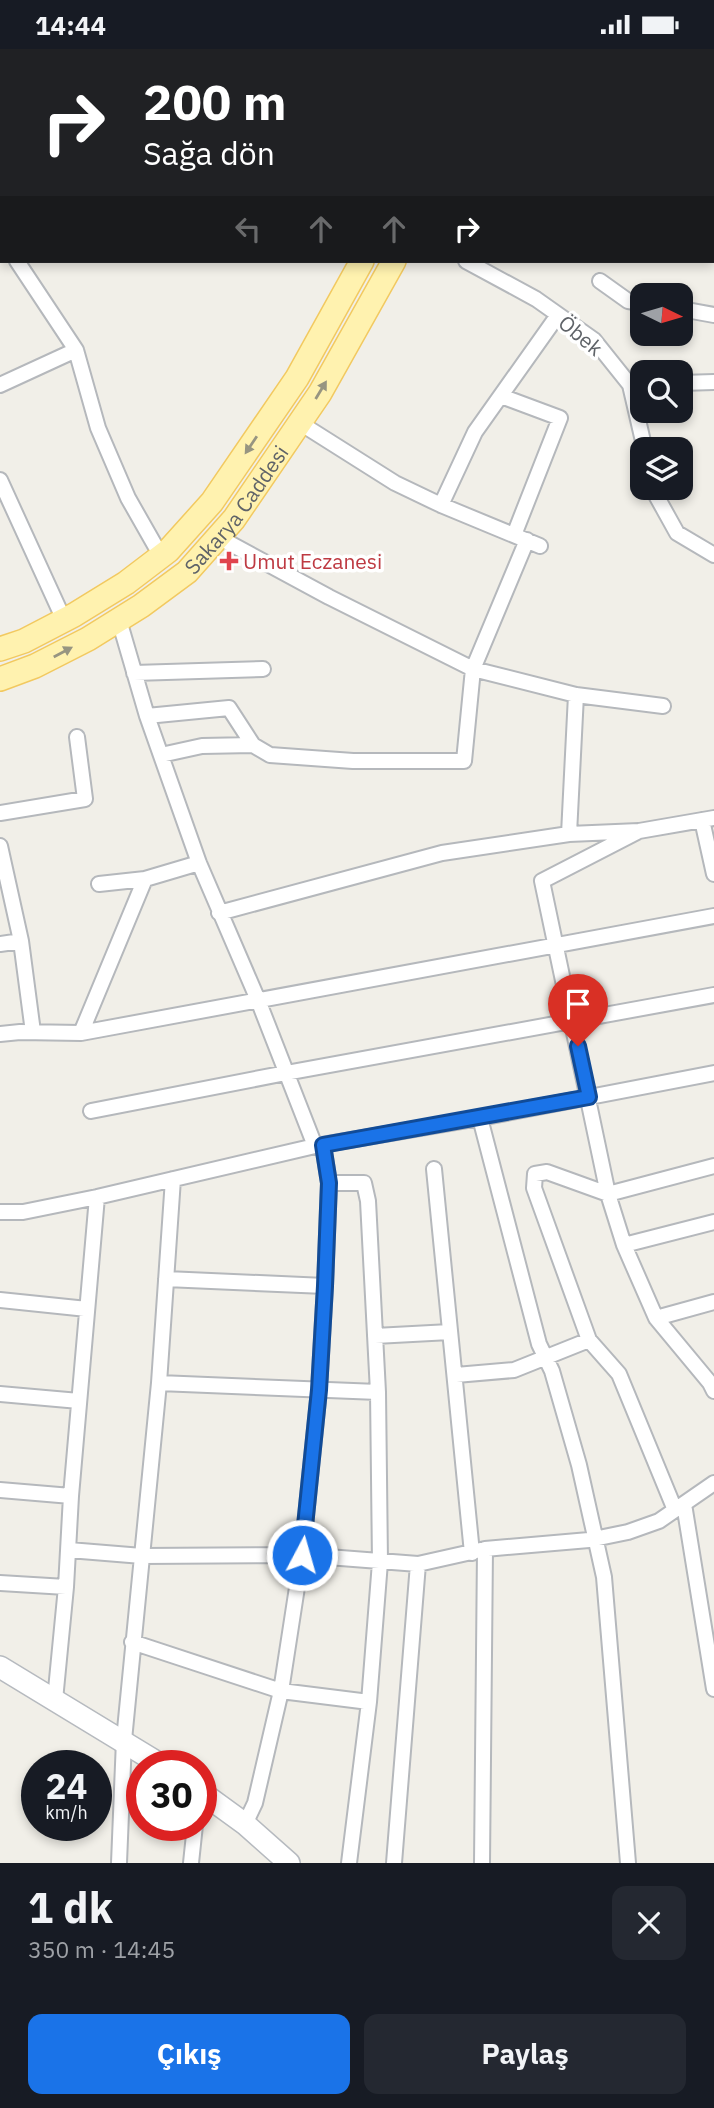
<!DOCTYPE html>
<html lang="tr">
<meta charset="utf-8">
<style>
:root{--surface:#171b24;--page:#242831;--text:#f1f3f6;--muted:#9ea1a6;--accent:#1a73e8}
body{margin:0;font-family:"IBM Plex Sans",sans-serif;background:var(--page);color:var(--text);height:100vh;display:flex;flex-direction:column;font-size:26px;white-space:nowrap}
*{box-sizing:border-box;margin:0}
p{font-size:23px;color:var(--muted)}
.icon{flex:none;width:38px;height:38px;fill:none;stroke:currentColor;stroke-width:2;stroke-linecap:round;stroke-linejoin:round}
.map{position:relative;height:1814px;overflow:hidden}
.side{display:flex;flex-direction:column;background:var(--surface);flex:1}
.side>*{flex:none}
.top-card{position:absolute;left:0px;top:0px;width:714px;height:214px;box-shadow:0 4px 10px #0003;background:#202124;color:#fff;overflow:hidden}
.needle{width:46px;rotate:95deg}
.buttons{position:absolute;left:630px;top:234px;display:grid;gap:14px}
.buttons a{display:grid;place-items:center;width:63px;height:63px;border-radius:14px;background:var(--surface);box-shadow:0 4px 10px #0003;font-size:35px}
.speed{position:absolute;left:21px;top:1701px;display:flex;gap:14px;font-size:35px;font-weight:700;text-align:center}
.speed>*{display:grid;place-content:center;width:91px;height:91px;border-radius:50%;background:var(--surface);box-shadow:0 4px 10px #0003;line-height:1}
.speed small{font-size:18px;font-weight:400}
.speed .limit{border:10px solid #d22;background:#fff;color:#111}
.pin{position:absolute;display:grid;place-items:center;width:60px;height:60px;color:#fff;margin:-72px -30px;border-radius:50% 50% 50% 0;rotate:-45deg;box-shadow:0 0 7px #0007}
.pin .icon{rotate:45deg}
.me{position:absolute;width:77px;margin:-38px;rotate:6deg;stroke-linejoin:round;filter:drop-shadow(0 0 5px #0008)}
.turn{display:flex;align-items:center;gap:24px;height:147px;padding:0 28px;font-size:32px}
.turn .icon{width:91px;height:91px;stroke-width:2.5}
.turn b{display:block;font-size:49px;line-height:60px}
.lanes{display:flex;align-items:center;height:66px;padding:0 28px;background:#0003;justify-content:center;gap:35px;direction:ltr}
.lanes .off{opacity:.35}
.round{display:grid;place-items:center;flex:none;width:74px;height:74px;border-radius:14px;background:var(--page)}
.overview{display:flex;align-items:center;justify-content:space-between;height:119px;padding:0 28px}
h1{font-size:42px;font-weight:800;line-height:52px}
.cta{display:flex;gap:14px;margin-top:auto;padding:14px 28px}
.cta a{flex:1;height:80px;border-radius:14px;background:var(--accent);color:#fff;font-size:28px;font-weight:800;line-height:80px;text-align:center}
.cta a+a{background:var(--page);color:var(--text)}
.status{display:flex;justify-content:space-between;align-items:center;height:49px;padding:0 35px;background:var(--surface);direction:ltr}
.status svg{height:19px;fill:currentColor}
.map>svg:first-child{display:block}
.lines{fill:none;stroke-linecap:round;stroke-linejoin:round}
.street-casing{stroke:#b5b8bc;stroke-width:18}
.secondary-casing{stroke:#b6babf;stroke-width:24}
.primary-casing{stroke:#f2c960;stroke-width:26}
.street{stroke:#fff;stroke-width:14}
.secondary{stroke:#fff;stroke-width:21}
.primary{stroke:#fff2af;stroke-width:23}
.oneway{fill:#979581}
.route-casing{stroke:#114b97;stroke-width:18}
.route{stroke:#1a73e8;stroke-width:12}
.health-dot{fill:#e0444e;stroke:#fff;stroke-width:2.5}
.labels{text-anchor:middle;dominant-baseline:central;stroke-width:7;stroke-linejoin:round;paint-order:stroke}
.street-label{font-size:21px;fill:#5f6368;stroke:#fff}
.health-label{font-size:21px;fill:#be3a42;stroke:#fff;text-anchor:start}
</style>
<div class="status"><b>14:44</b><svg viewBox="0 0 49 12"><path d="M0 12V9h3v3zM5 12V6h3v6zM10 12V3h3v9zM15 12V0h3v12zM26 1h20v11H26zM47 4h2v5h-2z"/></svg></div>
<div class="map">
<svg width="714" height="1814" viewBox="0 0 714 1814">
<rect width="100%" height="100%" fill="#f1efe8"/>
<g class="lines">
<defs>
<path id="street" d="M193 0 195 2
M387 0 389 2
M712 57 714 58
M712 130H714
M0 199 2 198
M17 212 76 301 98 379 128 449 161 507
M466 212 536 250 594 291 630 336 645 401
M600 232 628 252 642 254
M681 260 714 266
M681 334 714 333
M0 336 76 301
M501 347 560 369 514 486
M300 374 395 434 441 456 540 497
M0 431 64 571
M652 439 677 484 714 506
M441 456 475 383 558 266
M218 488 329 548 473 620 576 646 663 657
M119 571 147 667 199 814 258 951 315 1097
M134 624 263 620
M147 667 229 659 253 696
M161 706 202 697 253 696 270 706 353 712H464L473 620 527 491
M0 764 85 750 77 688
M702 771 714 825
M639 782 542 832 608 1145 624 1196 656 1269 710 1334 714 1342
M569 785 576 646
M0 797 21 892 33 983
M145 830 81 984 714 867
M99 835 145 830 199 814
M219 864 442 804 569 785 639 782 714 769
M0 895 21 892
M0 985 20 983 81 984
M91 1062 286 1024 714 946
M480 1069 539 1295 552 1322 579 1416 604 1528 628 1814
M434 1120 472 1504
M329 1134H364L368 1152 378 1343 380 1513 369 1653 349 1814
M0 1163H23L97 1148 315 1097 480 1069 714 1024
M624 1196 714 1173
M166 1230 325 1237
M0 1251 87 1260
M656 1269 714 1253
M375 1287 450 1283
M456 1326 514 1321 589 1291
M159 1334 378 1343
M0 1345 79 1352
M0 1441 71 1447
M684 1455 714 1640
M675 1461 619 1325 589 1291 534 1139 535 1125 547 1123 608 1145 714 1117
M69 1501 142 1507 302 1506 418 1515 485 1500 589 1491 628 1483 659 1472 714 1434
M0 1534 66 1538
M132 1593 281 1642 369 1653
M55 1651 66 1538 71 1447 97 1148
M245 1775 255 1754 281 1642 302 1506 319 1341 325 1237 329 1134 323 1096
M119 1814 124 1691 159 1334 173 1130
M191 1814 195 1776
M394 1814 418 1515
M482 1814 485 1500"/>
<path id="secondary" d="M0 1618 163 1717
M201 1743 245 1775 289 1814"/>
<g id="primary">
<path d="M505 2 506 0"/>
<path d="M539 2 541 0"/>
<path d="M0 600 24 592 74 566 126 534 168 502 212 453 297 329 362 212"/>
<path id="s1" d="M0 630 35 617 88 590 141 557 187 523 234 470 320 344 394 212"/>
</g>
</defs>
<use href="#street" class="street-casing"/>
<use href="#secondary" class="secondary-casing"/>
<use href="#primary" class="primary-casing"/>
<use href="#street" class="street"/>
<use href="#secondary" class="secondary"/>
<use href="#primary" class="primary"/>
</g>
<defs><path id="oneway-solid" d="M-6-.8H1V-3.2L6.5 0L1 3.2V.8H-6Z" transform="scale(1.75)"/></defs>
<g class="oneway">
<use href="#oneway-solid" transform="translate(321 341) rotate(-59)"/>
<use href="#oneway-solid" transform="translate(251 396) rotate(124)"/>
<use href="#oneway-solid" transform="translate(63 603) rotate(-28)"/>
</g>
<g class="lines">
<defs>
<path id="route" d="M302 1506 319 1341 325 1237 329 1134 323 1096 589 1048 578 997"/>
</defs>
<use href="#route" class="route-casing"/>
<use href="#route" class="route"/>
</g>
<path class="health-dot" d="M225.5 501.5h7v7h7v7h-7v7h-7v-7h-7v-7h7z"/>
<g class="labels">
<g class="street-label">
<text transform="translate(581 286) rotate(40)">Öbek</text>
<text stroke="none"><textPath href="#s1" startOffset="296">Sakarya Caddesi</textPath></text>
</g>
<g class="health-label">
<text x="243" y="512">Umut Eczanesi</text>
</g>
</g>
</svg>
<div class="buttons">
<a><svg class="needle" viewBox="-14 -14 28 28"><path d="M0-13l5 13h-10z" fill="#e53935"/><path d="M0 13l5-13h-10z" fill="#9ea1a6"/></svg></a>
<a><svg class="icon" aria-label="search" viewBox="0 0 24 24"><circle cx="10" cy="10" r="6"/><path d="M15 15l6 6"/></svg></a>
<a><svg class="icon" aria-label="layers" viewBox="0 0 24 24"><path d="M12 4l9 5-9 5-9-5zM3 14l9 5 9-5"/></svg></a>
</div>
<div class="speed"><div>24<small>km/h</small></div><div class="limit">30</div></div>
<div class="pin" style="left:578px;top:997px;background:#d93025"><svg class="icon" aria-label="arrive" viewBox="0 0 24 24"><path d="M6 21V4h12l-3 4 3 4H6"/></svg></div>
<svg class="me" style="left:302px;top:1506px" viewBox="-20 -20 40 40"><circle r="17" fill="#1a73e8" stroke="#fff" stroke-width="3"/><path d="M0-11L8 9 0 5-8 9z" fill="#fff"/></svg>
<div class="top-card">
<div class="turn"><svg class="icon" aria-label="right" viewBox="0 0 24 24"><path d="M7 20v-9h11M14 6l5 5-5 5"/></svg><div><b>200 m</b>Sağa dön</div></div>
<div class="lanes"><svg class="icon off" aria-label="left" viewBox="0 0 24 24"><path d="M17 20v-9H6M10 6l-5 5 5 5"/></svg><svg class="icon off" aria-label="ahead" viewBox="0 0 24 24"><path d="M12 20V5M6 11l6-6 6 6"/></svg><svg class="icon off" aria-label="ahead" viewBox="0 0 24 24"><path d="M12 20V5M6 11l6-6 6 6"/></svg><svg class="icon" aria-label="right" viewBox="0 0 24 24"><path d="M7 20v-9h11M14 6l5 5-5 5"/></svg></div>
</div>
</div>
<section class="side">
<div class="overview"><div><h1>1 dk</h1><p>350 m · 14:45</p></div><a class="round"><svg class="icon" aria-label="close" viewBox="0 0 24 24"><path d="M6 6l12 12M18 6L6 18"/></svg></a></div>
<div class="cta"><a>Çıkış</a><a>Paylaş</a></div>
</section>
